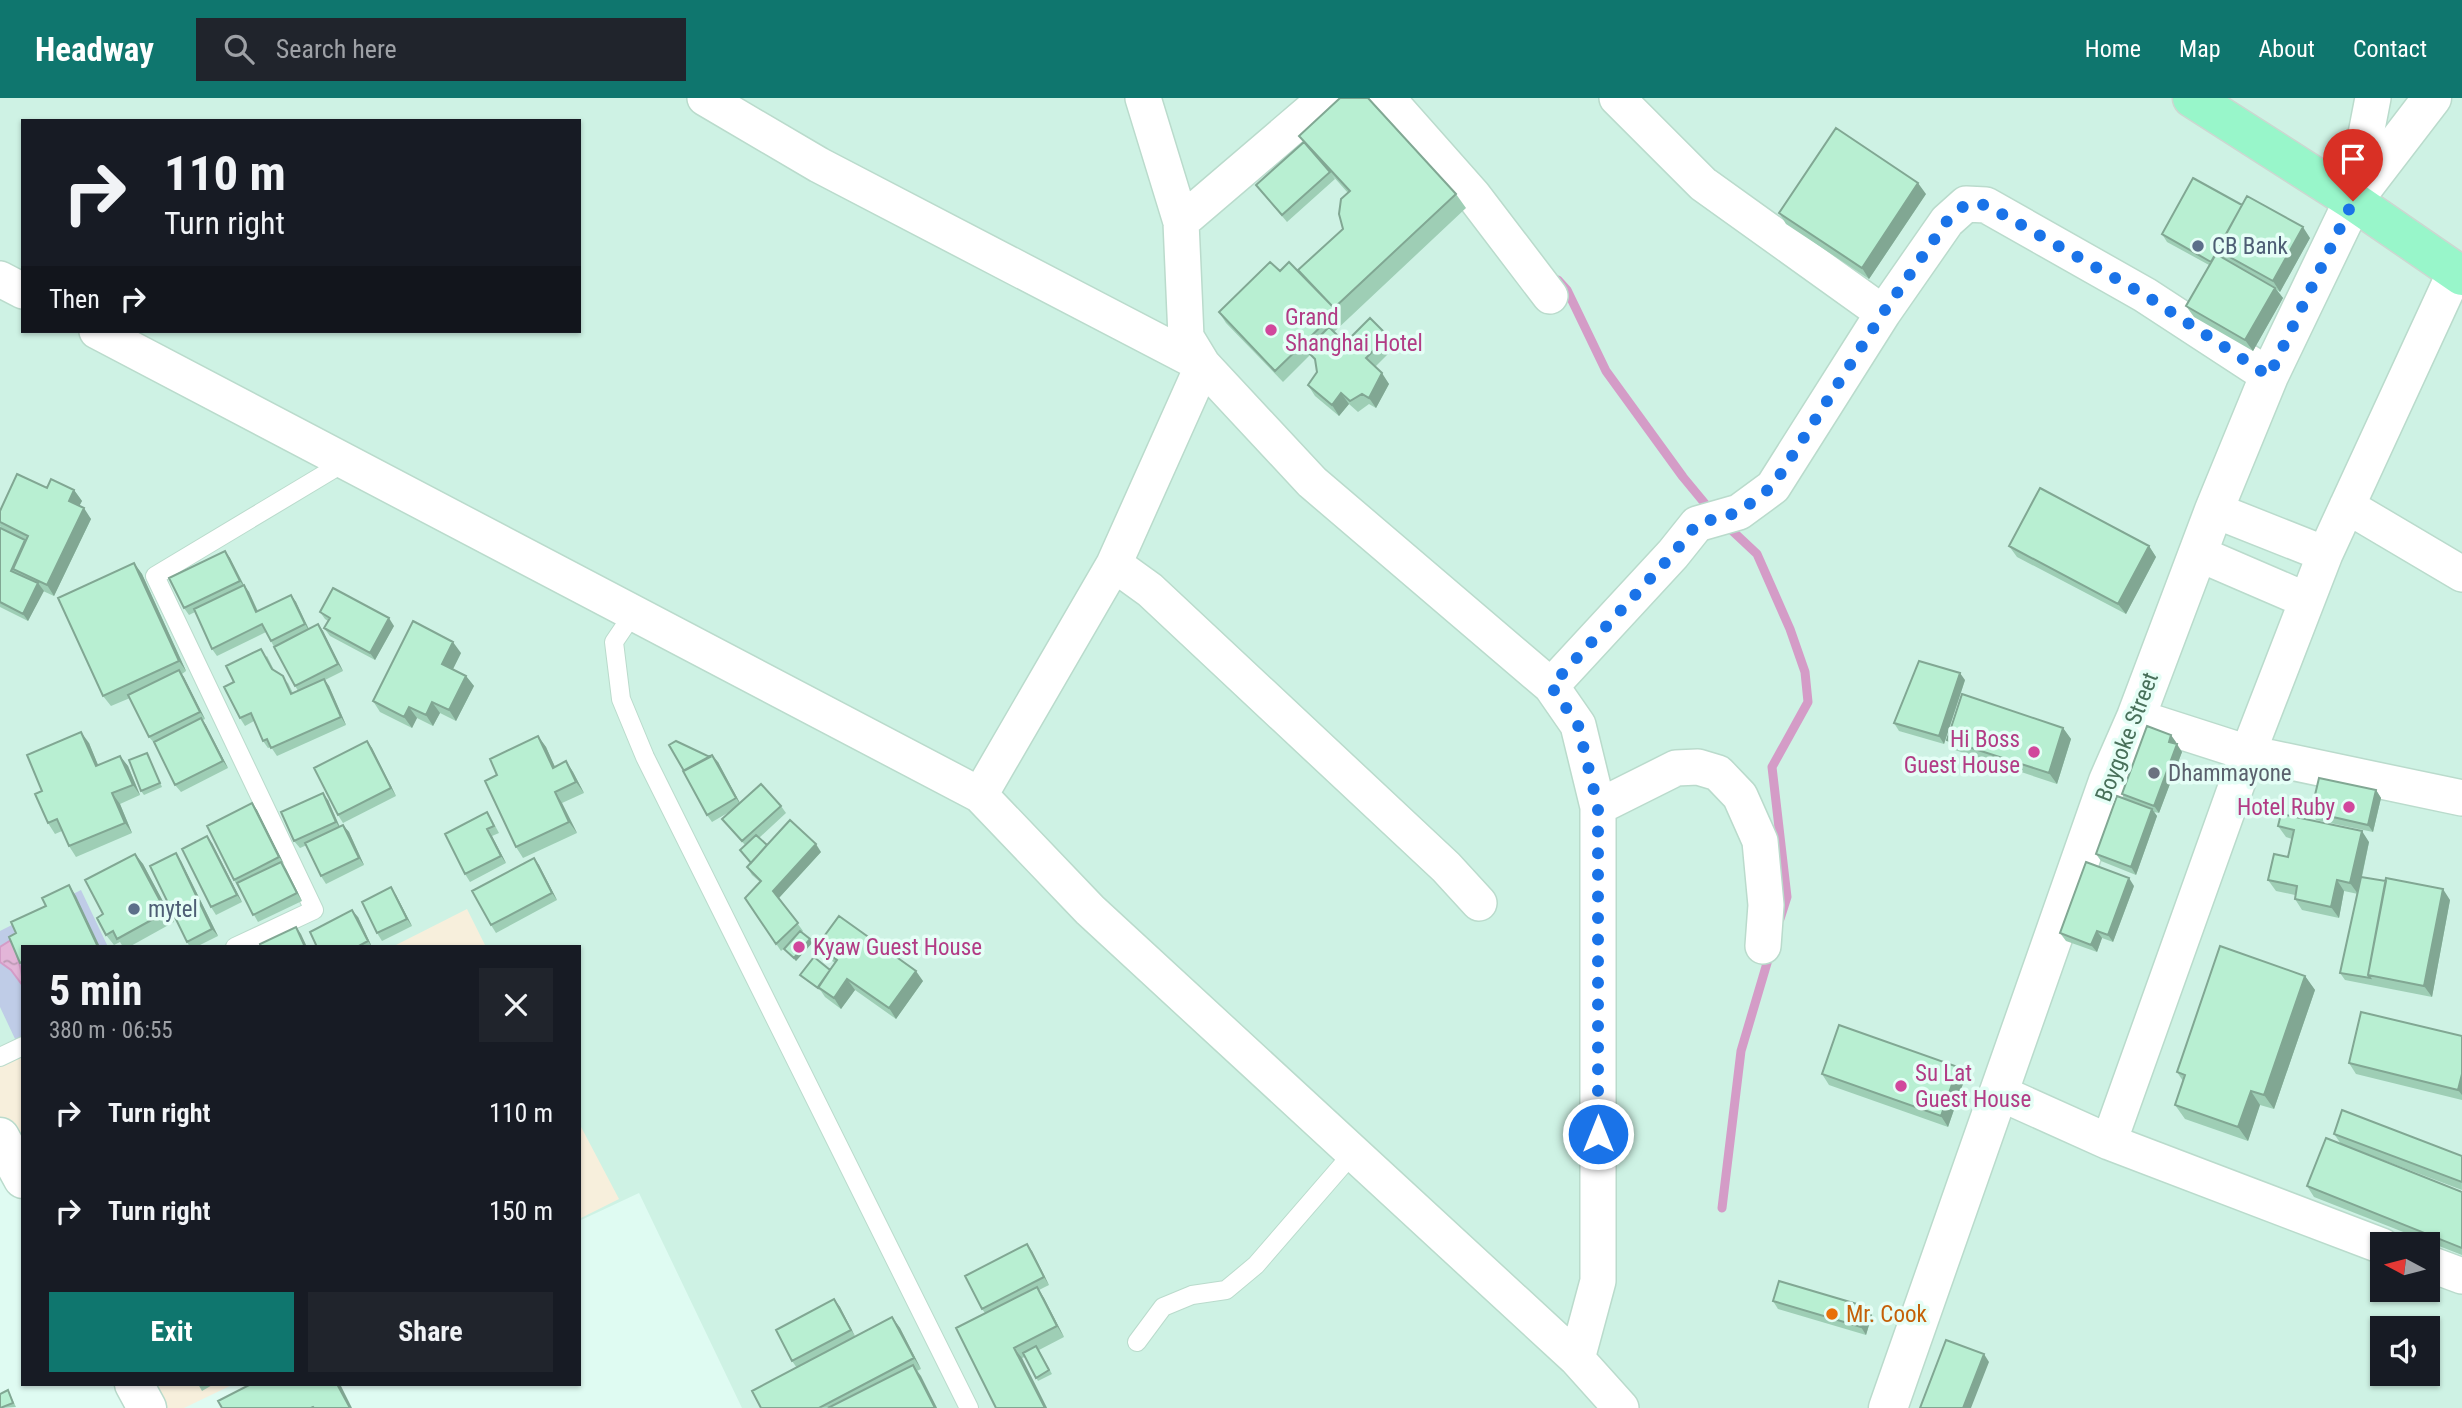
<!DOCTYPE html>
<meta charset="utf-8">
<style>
:root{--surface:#171b24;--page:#20242c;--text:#f1f3f6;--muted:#9ea1a6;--accent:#0f766e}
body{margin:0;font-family:"Roboto Condensed",sans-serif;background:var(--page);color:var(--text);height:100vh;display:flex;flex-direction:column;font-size:26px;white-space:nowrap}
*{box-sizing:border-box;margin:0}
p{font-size:23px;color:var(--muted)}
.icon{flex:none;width:38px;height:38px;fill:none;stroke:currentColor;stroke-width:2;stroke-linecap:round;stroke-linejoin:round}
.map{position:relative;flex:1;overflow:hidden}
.drawer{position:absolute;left:21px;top:847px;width:560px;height:441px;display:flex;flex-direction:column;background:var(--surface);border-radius:0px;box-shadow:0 2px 5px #0004}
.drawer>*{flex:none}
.hud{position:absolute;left:21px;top:21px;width:560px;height:214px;border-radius:0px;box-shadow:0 2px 5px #0004;background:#171b24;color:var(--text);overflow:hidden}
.needle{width:46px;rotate:277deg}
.tools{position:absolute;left:2370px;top:1134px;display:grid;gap:14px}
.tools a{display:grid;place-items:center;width:70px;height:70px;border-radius:0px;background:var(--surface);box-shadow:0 2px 5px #0004;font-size:35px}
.pin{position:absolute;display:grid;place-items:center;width:60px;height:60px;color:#fff;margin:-72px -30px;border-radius:50% 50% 50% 0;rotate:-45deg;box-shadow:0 0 7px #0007}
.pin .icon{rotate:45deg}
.me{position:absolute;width:77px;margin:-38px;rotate:0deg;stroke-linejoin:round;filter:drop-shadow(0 0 5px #0008)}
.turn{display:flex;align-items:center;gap:24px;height:147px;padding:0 28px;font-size:32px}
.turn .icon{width:91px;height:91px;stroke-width:2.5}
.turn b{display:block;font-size:49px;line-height:60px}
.then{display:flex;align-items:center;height:66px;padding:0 28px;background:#0003;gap:14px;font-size:26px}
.round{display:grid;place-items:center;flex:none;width:74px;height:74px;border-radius:0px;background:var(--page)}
.head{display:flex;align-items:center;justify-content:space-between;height:119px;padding:0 28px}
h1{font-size:42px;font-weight:700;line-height:52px}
.button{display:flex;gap:14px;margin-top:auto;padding:14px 28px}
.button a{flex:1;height:80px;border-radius:0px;background:var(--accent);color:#fff;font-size:28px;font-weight:700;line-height:80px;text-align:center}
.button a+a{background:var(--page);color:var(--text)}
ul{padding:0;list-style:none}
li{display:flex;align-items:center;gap:21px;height:98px;padding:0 28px}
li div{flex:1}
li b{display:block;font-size:26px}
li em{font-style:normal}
header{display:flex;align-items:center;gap:42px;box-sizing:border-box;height:98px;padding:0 35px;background:var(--accent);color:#fff}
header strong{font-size:33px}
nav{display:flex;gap:38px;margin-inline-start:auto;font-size:24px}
.search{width:490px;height:63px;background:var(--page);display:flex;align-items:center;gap:18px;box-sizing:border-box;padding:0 24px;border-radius:0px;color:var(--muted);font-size:26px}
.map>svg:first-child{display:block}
.residential{fill:#cef2e4;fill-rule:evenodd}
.education{fill:#f7efdc}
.garden{fill:#bfcce7}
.water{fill:url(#water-ripples);stroke:#d49cc7;stroke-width:2}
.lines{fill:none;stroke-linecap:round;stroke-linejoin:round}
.stream{stroke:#d49cc7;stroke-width:9}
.service-casing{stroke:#badbcc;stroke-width:20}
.minor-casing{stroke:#badbcc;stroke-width:38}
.tertiary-casing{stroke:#badbcc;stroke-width:41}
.trunk-casing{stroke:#ccd7d1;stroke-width:41}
.service{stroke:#fff;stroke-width:18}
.minor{stroke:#fff;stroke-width:35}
.tertiary{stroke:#fff;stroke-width:38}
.trunk{stroke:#98f6ca;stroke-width:38}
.wall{fill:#9eceb5}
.shaded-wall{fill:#81a793}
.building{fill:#b8efd2;stroke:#81a793;stroke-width:2}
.route{stroke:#1a73e8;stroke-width:12;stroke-dasharray:0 21.6}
.service-dot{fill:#5c6f8a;stroke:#e5fef6;stroke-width:2.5}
.hotel-dot{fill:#d1479c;stroke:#e5fef6;stroke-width:2.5}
.worship-dot{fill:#6b7280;stroke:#e5fef6;stroke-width:2.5}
.food-dot{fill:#e8710a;stroke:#e5fef6;stroke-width:2.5}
.labels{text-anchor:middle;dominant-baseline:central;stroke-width:7;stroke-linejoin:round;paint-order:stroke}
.service-label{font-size:23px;fill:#4e5e75;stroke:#e5fef6;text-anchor:start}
.hotel-label{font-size:23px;fill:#b23c85;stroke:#e5fef6;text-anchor:start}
.street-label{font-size:23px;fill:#48705a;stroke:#e5fef6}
.worship-label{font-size:23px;fill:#5b616d;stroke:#e5fef6;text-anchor:start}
.food-label{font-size:23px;fill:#c56008;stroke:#e5fef6;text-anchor:start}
</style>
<header>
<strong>Headway</strong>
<div class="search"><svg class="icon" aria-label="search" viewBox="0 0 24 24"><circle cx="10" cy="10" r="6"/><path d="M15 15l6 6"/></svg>Search here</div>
<nav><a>Home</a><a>Map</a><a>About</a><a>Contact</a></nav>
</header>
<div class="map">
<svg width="2462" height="1310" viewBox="0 0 2462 1310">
<defs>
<pattern id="water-ripples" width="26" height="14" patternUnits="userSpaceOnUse" patternTransform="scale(1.75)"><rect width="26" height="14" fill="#e3b5d8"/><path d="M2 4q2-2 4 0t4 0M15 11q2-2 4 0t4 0" fill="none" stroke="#ba98b2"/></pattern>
</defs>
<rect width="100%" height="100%" fill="#dffbf2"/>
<path class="residential" d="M0 0H2462V1310H742L639 1095 579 1123V849H23V1055L0 1011ZM23 23H579V233H23ZM2382 1146H2427V1192H2382ZM2382 1230H2427V1276H2382Z"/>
<path class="education" d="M467 811 486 849H392Z
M23 950V1065L0 1023V961Z
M579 1025 619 1101 579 1121Z
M144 1286H234L184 1310H157Z"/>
<path class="garden" d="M81 792 108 849H23V940L16 943 0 909V833Z"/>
<path class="water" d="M11 842C16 849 23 878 23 888L11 872 0 864V849Z"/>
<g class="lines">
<path class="stream" d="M1558 182 1567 192 1606 273 1683 379 1712 414
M1725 426 1757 456 1790 531 1805 574 1808 604 1772 669 1787 799 1780 821
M1722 1110 1741 953 1770 855"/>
<defs>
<path id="service" d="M633 516 614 544 621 601 645 659 969 1310
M235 849 314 812 155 478 345 364
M0 959 23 948
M1137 1244 1163 1209 1192 1197 1226 1192 1256 1167 1353 1055"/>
<path id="minor" d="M705 0 819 67 1203 267 1312 384 1551 588 1578 627 1598 709V1183L1577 1261
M1387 0 1473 97 1550 198
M1617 0 1703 86 1883 215
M2353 103 2373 0
M1181 124 1326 0
M0 181 23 193
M97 233 980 697 1090 812 1577 1261 1621 1310
M2347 408 2462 476
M2214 412 2325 456
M2197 455 2306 502
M1114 466 1150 492 1446 769 1479 805
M1551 588 1673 456 1697 426 1739 414 1773 389 1883 215 1947 123 1966 106 1986 107 2145 197 2269 278
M2136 619 2248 655 2462 700
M980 697 1114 466 1203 267 1186 239 1181 124 1143 0
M1598 709 1676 670 1698 669 1718 675 1740 698 1760 743 1766 807 1763 848
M2000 995 2109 1044 2382 1148
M2109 1044 2248 655 2325 456 2455 174
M2427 1165 2462 1178"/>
<path id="tertiary" d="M0 1039 23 1081
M134 1286 147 1310
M1888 1310 2108 683 2136 619 2214 412 2269 278 2353 103 2432 0"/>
<path id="trunk" d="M2192 0 2353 103 2462 178"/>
</defs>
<use href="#service" class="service-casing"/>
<use href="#minor" class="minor-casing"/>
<use href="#tertiary" class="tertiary-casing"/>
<use href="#trunk" class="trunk-casing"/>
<use href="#service" class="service"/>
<use href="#minor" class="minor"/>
<use href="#tertiary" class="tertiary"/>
<use href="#trunk" class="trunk"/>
</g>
<path class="wall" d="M1299 38 1456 96 1466 110 1334 234 1345 245 1388 238 1395 249 1375 269 1389 286 1376 310 1369 306 1358 314 1349 306 1339 318 1315 298 1308 287 1317 274 1316 264 1310 257 1283 284 1226 225 1219 214 1280 173 1301 176 1343 131 1348 95 1332 77 1335 81 1287 124 1256 87 1304 44Z
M1926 96 1869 181 1786 126 1779 115Z
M2162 136 2310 140 2280 194 2277 192 2283 200 2253 253 2194 219 2186 208 2209 167 2167 144Z
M47 390 74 392 82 403 79 408 91 421 54 498 43 493 28 523 0 509V430H1L0 428V413Z
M2009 448H2149L2156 459 2126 516 2017 459Z
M225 453 230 460 244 487 249 494 258 513 291 497 296 504 309 531 318 526 323 533 343 573 325 582 329 588 346 627 277 658 271 649 268 650 263 643 254 623 245 628 240 620 234 584 267 558 274 572 288 585 293 595 298 593 266 534 217 558 212 551 195 514 189 517 184 510Z
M134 465 142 476 186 573 182 576 205 621 203 622 228 670 181 694 175 687 155 646 149 639 130 600 111 608 103 598Z
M320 514 394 528 375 562 330 538 324 530 328 523 325 521Z
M461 555 453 571 466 578 474 588 456 623 440 615 433 628 417 620 412 630 380 614 373 603Z
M1965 582 1944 646 1899 633 1894 625Z
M2063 630 2071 641 2057 686 1955 652 1947 642Z
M538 638 546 649 555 669 566 663 573 674 584 695 562 705 577 735 523 760 516 749 497 677Z
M367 643 372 650 396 698 343 725 338 717Z
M2176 644 2175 646 2182 654 2159 715 2154 714 2157 718 2136 777 2101 763 2096 756 2125 701 2122 696Z
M89 645 98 667 120 658 128 668 140 697 120 706 132 735 76 759 69 748 62 733 55 736 48 725 42 693Z
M147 655 162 689 144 697 141 693Z
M718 664 740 705 781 708 786 715 759 740 767 747 821 754 779 800 803 833 802 834 812 845 796 863 784 851 790 845 781 853 745 800 760 784 752 777 747 769 751 765 740 752 745 747 722 721 731 713 712 724 707 717Z
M2376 692 2381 700 2373 734 2316 722 2311 714Z
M328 702 340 729 343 727 349 734 364 767 326 786 321 778 307 747 300 750 294 743Z
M252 705 257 712 302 803 258 824 234 782Z
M492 722 499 735 492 738 506 765 470 784 465 776Z
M2278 728 2369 744 2362 779 2450 802 2432 899 2345 882 2340 875 2358 796 2344 793 2339 820 2302 812 2295 801V797L2276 793 2268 782 2288 759 2292 741 2286 739Z
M212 745 242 804 216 817 211 809Z
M135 756 143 766 174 824 129 849H123L120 844 114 847 106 837 103 816Z
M534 760 539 767 557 802 496 835 491 827Z
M181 763 218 838 196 849H190L187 844Z
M2134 788 2113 844 2102 840 2097 854 2066 843 2060 835Z
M396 797 412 828 382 843 377 835Z
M358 819 372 849H317Z
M817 848 923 883 896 921 855 892 841 911 825 899 821 893 803 880 800 877 830 872 835 865 825 858Z
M2305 878 2315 892 2274 1011 2260 1007 2248 1043 2185 1021 2175 1007 2183 983 2177 974Z
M2462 938V1002L2356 976 2349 965Z
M1958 969 1965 980 1948 1029 1829 987 1822 976Z
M2334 1036 2462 1058V1092L2354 1051 2462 1094V1157L2314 1099 2307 1088 2341 1046Z
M1032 1153 1049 1187 1039 1192 1044 1200 1064 1239 1039 1252 1052 1276 1038 1283 1025 1259 1022 1260 1047 1310H996L985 1215 982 1211Z
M834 1201 840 1209 855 1239 892 1219 900 1230 921 1271 917 1273 937 1310H761L797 1270 792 1263Z
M1773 1203 1872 1217 1866 1237 1778 1211Z
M198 1286H214L202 1293Z
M8 1292 16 1309 0 1310Z"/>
<path class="shaded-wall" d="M1918 85 1926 96 1869 181 1862 170Z
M2303 129 2310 140 2280 194 2273 183Z
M2275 190 2283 200 2253 253 2245 242Z
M1382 275 1389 286 1376 310 1369 300Z
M1341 295 1349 306 1339 318 1332 307Z
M74 392 82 403 76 414 69 403Z
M84 410 91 421 54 498 47 487Z
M2149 448 2156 459 2126 516 2118 506Z
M225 453 230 460 245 490 240 483Z
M134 465 142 476 186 573 179 563Z
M38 485 44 493 28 523 23 516Z
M244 487 249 494 261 521 256 514Z
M291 497 296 504 310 534 305 526Z
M389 520 394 528 375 562 370 555Z
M318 526 323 533 343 573 338 566Z
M453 544 461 555 450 577 442 566Z
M179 572 184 579 205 621 200 614Z
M1960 575 1965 582 1944 646 1939 638Z
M466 578 474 588 456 623 449 612Z
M324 581 329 588 346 627 341 619Z
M432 604 440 615 433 628 426 617Z
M409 609 417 620 412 630 404 619Z
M201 620 206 627 228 670 223 663Z
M2063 630 2071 641 2057 686 2049 675Z
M81 634 89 645 103 679 96 668Z
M2171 637 2176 644 2174 651 2169 644Z
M538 638 546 649 560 680 553 670Z
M367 643 372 650 396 698 391 690Z
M2177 646 2182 654 2159 715 2154 708Z
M712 657 718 664 741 707 736 700Z
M120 658 128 668 140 697 133 687Z
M566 663 573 674 584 695 576 684Z
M2376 692 2381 700 2373 734 2368 727Z
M555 694 562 705 577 735 569 724Z
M112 695 120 706 132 735 125 725Z
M323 695 328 702 341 732 336 724Z
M252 705 257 712 284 766 279 759Z
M2152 711 2157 718 2136 777 2131 769Z
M343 727 349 734 364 767 359 760Z
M487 731 492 738 506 765 501 758Z
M2362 733 2369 744 2358 796 2350 785Z
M207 738 212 745 242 804 237 797Z
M816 746 821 754 778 801 773 793Z
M176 755 181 763 218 838 212 831Z
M135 756 143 766 174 824 166 814Z
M534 760 539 767 557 802 552 795Z
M281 764 286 771 302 803 297 795Z
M2129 780 2134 788 2113 844 2108 837Z
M2337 782 2344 793 2339 820 2331 809Z
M69 787 76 798 100 849H98Z
M391 789 396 797 412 828 407 821Z
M2443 791 2450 802 2432 899 2424 888Z
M352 812 358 819 372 849 368 843Z
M296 829 301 836 307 849H305Z
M2097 833 2102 840 2097 854 2091 847Z
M810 841 812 845 796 863 794 860Z
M916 873 923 883 896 921 889 910Z
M2305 878 2315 892 2274 1011 2264 997Z
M847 881 855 892 841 911 834 900Z
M1958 969 1965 980 1948 1029 1941 1018Z
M2462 976V997L2458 992Z
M2251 993 2260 1007 2248 1043 2238 1029Z
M1027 1146 1032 1153 1049 1187 1044 1179Z
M1037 1189 1044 1200 1064 1239 1057 1228Z
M834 1201 840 1209 856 1240 851 1232Z
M1867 1209 1872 1217 1866 1237 1861 1229Z
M892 1219 900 1230 921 1271 914 1260Z
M1014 1250 1022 1260 1047 1310H1045Z
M1984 1256 1989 1264 1971 1310H1963Z
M913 1267 921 1278 937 1310H935Z
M337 1286H340L352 1310H350Z"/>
<path class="building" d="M1340 0H1368L1456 96 1334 210 1298 172 1343 131 1339 116 1341 101 1350 93 1299 38Z
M1836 30 1918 85 1862 170 1779 115Z
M1304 44 1330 74 1282 117 1256 87Z
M2193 80 2242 107 2211 164 2162 136Z
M2247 98 2303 129 2273 183 2217 152Z
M2216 156 2275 190 2245 242 2186 208Z
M1270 164 1280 173 1289 164 1337 213 1275 273 1219 214Z
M1370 220 1388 238 1366 260 1382 275 1369 300 1362 296 1350 303 1341 295 1332 307 1308 287 1317 274 1315 261 1306 252 1329 229 1345 245Z
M17 376 47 390 51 381 74 392 69 403 84 410 47 487 13 471 28 438 0 424V413Z
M2040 390 2149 448 2118 506 2009 448Z
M0 430 25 442 11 473 38 485 23 516 0 504Z
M225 453 240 483 184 510 169 480Z
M134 465 179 563 103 598 58 500Z
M244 487 256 514 291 497 305 526 271 543 262 526 212 551 194 511Z
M333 490 389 520 370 555 324 530 330 520 320 514Z
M413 523 453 544 442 566 466 578 449 612 432 604 426 617 409 609 404 619 373 603Z
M318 526 338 566 295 588 274 549Z
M261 551 272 571 283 578 291 596 324 581 341 619 271 650 267 641 263 643 251 615 240 620 224 589 234 584 226 568Z
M1919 563 1960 575 1939 638 1894 625Z
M179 572 200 614 149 639 128 597Z
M1962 596 2063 630 2049 675 1947 642Z
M201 620 223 663 175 687 154 644Z
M2147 628 2171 637 2169 644 2177 646 2154 708 2122 696Z
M81 634 96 668 120 658 133 687 112 695 125 725 69 748 57 721 48 725 35 696 42 693 27 657Z
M538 638 553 670 566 663 576 684 555 694 569 724 516 749 485 683 497 677 490 661Z
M367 643 391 690 338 717 314 670Z
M676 643 710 659 684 673 669 647Z
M147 655 160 685 141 693 129 662Z
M712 657 736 700 707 717 683 673Z
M2319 680 2376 692 2368 727 2311 714Z
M761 686 781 708 742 743 722 721Z
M323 695 336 724 294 743 281 714Z
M2117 698 2152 711 2131 769 2096 756Z
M252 705 279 759 234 782 207 728Z
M487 714 494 728 487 731 501 758 465 776 445 736Z
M2281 716 2362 733 2350 785 2337 782 2331 809 2295 801 2297 788 2268 782 2274 756 2288 759 2294 732 2278 728Z
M790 722 816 746 773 793 798 825 776 846 745 800 761 783 747 769Z
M343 727 359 760 321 778 305 745Z
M756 737 767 747 751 765 740 752Z
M207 738 237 797 211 809 182 751Z
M176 755 212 831 187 844 150 768Z
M135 756 166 814 117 841 113 833 106 837 97 820 103 816 85 782Z
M534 760 552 795 491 827 472 793Z
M281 764 297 795 253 817 237 785Z
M2086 764 2129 780 2108 837 2097 833 2091 847 2060 835Z
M2361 779 2386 783 2368 877 2370 880 2340 875Z
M2386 780 2443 791 2424 888 2368 877Z
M69 787 98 849H23V864L20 865 9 839 16 835 11 824 46 808 42 800Z
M391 789 407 821 377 835 362 804Z
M352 812 368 843 357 849H317L310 834Z
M839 818 916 873 889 910 847 881 834 900 818 889 837 862 817 848Z
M296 829 305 849H261L260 846Z
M800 833 810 841 794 860 784 851Z
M2220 848 2305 878 2264 997 2251 993 2238 1029 2175 1007 2185 977 2177 974Z
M814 859 830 872 818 890 800 877Z
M2361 914 2462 938V976L2458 992 2349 965Z
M1839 927 1958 969 1941 1018 1822 976Z
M2342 1012 2462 1058V1084L2334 1036Z
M2326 1040 2462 1094V1150L2307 1088Z
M1027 1146 1044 1179 982 1211 965 1178Z
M1779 1183 1867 1209 1861 1229 1773 1203Z
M1037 1189 1057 1228 1014 1250 1045 1310H996L956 1230Z
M834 1201 851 1232 792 1263 776 1232Z
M892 1219 914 1260 819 1310H761L752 1293Z
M1946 1242 1984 1256 1963 1310H1920Z
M1036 1248 1049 1272 1036 1280 1023 1255Z
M913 1267 935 1310H828Z
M251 1286H337L350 1310H314L313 1309 311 1310H222L218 1303Z
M8 1292 13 1305 0 1310V1296Z"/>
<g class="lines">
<path class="route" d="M1598 1036V709L1578 627 1551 588 1673 456 1697 426 1739 414 1773 388 1883 215 1947 123 1966 106 1986 107 2145 197 2269 278 2353 103"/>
</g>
<g class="service-dot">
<circle cx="2198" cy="148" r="7"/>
<circle cx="134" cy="811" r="7"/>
</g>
<g class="hotel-dot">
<circle cx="1271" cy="232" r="7"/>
<circle cx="2034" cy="654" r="7"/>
<circle cx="2349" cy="709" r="7"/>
<circle cx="799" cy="849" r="7"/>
<circle cx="1901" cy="988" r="7"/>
</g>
<circle class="worship-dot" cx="2154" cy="675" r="7"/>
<circle class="food-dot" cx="1832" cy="1216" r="7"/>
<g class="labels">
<g class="service-label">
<text x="2212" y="148">CB Bank</text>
<text x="148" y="811">mytel</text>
</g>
<g class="hotel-label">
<text x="1285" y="219">Grand<tspan x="1285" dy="26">Shanghai Hotel</tspan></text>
<text x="2020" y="641" text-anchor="end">Hi Boss<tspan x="2020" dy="26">Guest House</tspan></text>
<text x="2335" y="709" text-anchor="end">Hotel Ruby</text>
<text x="813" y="849">Kyaw Guest House</text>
<text x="1915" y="975">Su Lat<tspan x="1915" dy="26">Guest House</tspan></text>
</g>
<g class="street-label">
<text transform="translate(2127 639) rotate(-69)">Boygoke Street</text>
</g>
<g class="worship-label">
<text x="2168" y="675">Dhammayone</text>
</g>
<g class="food-label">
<text x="1846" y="1216">Mr. Cook</text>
</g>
</g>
</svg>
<div class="tools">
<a><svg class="needle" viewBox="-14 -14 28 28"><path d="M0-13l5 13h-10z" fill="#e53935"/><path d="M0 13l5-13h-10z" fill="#9ea1a6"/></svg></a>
<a><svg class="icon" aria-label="sound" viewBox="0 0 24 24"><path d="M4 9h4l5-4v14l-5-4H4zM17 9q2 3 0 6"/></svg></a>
</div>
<div class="pin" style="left:2353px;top:103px;background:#d93025"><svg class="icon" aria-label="arrive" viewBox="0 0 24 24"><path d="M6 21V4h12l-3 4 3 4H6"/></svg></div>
<svg class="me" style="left:1598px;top:1036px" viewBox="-20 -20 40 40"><circle r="17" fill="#1a73e8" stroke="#fff" stroke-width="3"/><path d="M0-11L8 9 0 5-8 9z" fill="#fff"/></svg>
<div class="hud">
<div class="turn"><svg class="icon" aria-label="right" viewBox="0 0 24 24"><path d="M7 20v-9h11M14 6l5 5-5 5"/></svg><div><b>110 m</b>Turn right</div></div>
<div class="then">Then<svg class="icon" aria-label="right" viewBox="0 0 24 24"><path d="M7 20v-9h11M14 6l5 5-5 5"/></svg></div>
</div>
<section class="drawer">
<div class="head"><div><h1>5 min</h1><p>380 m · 06:55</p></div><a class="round"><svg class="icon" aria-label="close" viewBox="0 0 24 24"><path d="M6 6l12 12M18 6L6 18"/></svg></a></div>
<ul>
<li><svg class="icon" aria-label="right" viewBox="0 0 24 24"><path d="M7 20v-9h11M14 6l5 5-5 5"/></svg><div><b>Turn right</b></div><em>110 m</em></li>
<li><svg class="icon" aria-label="right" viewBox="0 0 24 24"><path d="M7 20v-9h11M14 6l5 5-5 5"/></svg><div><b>Turn right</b></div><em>150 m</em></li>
</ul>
<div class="button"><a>Exit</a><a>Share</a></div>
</section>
</div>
